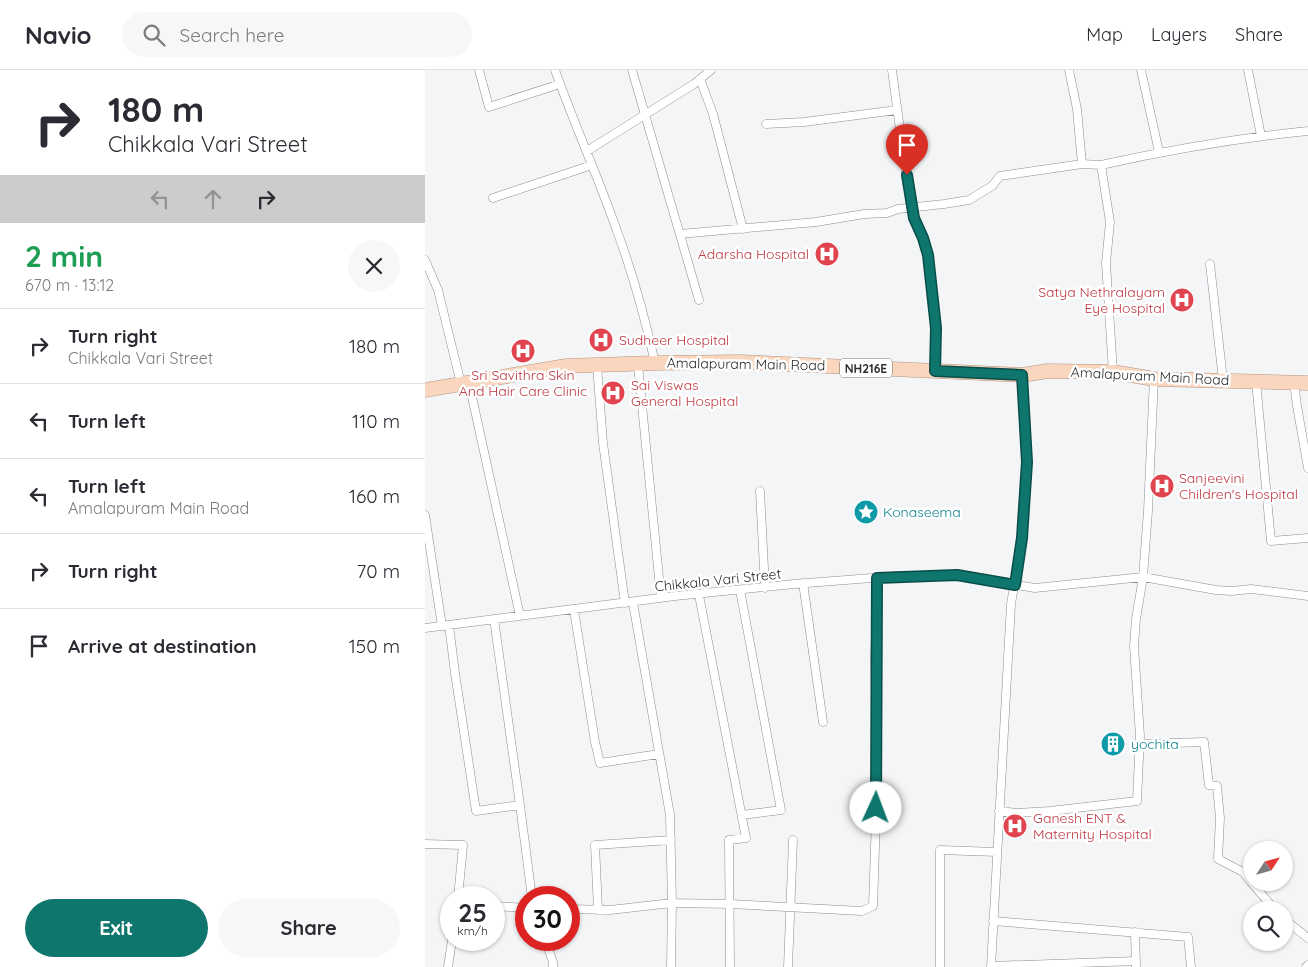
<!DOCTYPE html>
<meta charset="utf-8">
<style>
:root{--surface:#fff;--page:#f7f7f7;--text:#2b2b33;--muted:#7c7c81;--line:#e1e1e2;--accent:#0f766e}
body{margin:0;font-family:Quicksand,sans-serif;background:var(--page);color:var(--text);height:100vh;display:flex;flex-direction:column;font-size:19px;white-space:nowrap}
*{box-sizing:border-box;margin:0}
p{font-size:16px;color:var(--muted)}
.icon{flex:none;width:28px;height:28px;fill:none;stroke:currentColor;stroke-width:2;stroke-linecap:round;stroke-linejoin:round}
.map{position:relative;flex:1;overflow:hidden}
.side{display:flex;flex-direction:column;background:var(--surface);width:425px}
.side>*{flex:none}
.guide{background:#fff;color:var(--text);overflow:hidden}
.needle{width:32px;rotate:54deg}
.buttons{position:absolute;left:818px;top:771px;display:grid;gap:10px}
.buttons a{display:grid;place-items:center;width:50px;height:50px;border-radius:50%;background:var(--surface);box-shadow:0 1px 4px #0004;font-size:25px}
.speed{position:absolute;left:15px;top:816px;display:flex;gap:10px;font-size:25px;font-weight:700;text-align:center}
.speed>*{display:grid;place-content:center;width:65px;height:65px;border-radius:50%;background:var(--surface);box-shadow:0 1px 4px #0004;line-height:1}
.speed small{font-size:12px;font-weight:400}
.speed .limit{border:8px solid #d22;background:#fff;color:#111}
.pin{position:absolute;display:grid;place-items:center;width:42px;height:42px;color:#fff;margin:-51px -21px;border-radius:50% 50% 50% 0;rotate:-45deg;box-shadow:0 0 5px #0007}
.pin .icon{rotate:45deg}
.me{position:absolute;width:55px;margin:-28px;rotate:2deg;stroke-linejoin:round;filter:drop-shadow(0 0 4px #0008)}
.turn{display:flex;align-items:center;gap:18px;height:105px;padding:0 25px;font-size:22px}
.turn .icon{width:65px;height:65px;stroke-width:2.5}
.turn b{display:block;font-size:35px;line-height:42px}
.lanes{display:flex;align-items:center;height:48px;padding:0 25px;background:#0003;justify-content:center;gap:25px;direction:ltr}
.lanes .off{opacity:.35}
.round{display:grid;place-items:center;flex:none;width:52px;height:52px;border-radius:26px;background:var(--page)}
.overview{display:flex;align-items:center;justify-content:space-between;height:85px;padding:0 25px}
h1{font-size:30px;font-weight:700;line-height:38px;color:#1e9e55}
.primary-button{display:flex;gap:10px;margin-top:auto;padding:10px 25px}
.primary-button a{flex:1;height:58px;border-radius:30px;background:var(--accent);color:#fff;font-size:20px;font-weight:700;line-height:58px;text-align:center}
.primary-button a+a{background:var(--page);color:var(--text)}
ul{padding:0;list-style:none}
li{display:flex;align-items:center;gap:15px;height:75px;padding:0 25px;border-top:1px solid var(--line)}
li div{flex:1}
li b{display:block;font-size:19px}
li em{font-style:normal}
header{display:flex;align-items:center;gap:30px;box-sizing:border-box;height:70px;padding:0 25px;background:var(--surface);border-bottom:1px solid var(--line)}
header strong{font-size:24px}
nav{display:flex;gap:28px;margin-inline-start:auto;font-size:18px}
.search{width:350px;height:45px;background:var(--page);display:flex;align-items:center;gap:12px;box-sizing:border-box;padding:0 18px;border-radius:28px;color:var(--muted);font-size:19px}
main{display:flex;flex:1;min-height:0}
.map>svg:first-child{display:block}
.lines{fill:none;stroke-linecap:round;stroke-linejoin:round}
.minor-casing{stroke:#8c8d8f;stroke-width:9}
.trunk-casing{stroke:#b19481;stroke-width:15}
.minor{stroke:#fff;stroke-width:8}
.trunk{stroke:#fad6be;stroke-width:14}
.route-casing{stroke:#0a4d48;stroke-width:12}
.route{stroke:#0f766e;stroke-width:9}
.labels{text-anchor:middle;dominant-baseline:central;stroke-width:5;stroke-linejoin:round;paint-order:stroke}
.shield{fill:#fff;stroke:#6b6c6d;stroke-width:1}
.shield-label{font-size:12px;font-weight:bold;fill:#2c2d2e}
.health-label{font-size:14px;fill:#be3a42;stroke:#fff;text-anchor:start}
.street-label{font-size:14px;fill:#2c2d2e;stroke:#fff}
.culture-label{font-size:14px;fill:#0d838f;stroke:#fff;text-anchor:start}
</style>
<header>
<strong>Navio</strong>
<div class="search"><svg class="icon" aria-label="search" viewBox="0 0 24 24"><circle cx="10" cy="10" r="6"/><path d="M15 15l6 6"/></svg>Search here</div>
<nav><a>Map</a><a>Layers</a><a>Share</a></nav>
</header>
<main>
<section class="side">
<div class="guide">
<div class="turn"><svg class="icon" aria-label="right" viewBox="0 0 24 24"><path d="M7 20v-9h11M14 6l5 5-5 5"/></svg><div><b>180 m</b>Chikkala Vari Street</div></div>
<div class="lanes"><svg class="icon off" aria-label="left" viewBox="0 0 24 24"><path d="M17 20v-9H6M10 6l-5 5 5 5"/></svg><svg class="icon off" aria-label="ahead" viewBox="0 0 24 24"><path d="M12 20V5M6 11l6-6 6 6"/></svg><svg class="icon" aria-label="right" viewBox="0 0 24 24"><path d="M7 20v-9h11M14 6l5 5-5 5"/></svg></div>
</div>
<div class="overview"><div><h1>2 min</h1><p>670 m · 13:12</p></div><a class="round"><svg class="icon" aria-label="close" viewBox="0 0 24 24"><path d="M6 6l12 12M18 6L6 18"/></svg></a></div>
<ul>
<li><svg class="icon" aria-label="right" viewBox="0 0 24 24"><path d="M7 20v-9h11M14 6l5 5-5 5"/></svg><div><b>Turn right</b><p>Chikkala Vari Street</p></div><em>180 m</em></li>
<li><svg class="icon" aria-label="left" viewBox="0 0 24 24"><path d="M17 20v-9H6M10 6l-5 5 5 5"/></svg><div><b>Turn left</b></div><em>110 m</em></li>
<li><svg class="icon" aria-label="left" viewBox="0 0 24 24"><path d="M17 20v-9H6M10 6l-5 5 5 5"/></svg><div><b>Turn left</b><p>Amalapuram Main Road</p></div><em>160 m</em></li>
<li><svg class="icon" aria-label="right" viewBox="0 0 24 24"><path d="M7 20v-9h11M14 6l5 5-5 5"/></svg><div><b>Turn right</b></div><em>70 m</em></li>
<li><svg class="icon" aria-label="arrive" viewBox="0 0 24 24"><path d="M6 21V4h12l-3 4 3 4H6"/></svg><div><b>Arrive at destination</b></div><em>150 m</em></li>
</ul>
<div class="primary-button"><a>Exit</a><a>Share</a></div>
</section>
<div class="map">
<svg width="883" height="897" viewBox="0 0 883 897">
<rect width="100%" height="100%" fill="#f3f5f7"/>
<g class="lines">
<defs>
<path id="minor" d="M54 0 64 37 135 14
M130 0C149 54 173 106 192 161 208 204 220 248 230 293
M207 0 274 230
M467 0 479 89 489 148 498 169 503 185 511 257 509 301
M644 0 652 39 657 94
M716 0 734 82
M823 0 836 66
M275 9 288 44 318 159
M341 54 379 52 472 40
M162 81 269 14 286 0
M68 128 167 95
M255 164 391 152 439 144 462 143 473 139 519 134 544 130 567 116 575 106 657 94 676 95
M0 190 13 220 36 314
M785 194 798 310
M213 295 236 528
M172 296 178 373 200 533
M688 302 681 193 685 152 676 95C744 80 813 68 883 61
M831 311 846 471 883 468
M869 312 872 336 883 398
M44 313 95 546
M335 421 340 518
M0 445 17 556
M378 513 398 652
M315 520 356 740 317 745
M274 525 321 768 304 770 305 897
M208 533 245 745 247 833 246 897
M149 540 170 672 175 693 234 684
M69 549 95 735
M24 555 30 603 51 741 95 735 107 828
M0 558 250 526 369 514 473 506 532 505 610 518 718 507 791 520 807 521 826 519 883 526
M715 674 779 672 784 715 792 716 795 748 793 789 818 802 826 812
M574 741 592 743 625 741 712 731 715 666 709 576 711 549 718 507 723 441 729 309
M0 774 38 775 33 828
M826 812 850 840
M69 836 101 838
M144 839 185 840 247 833 305 834 437 841 448 836 452 719 450 590 452 508
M173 840 170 775 246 770
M859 849 883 868
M568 851 763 867 766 897
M710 862 711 897
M120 870 128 892V897
M566 896 711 891
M23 897 27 870
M363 897 368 770
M515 897V780L572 782
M566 897 586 534 597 468 602 392 597 305
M881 897 883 895"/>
<path id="trunk" d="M0 320 141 296 230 293 316 292 597 305 623 301 688 302 729 309 883 313"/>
</defs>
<use href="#minor" class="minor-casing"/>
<use href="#trunk" class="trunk-casing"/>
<use href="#minor" class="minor"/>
<use href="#trunk" class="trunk"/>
</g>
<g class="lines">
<defs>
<path id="route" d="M451 738 452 508 532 505 590 515 597 468 602 392 597 305 510 301 511 258 503 185 498 168 489 148 482 105"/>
</defs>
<use href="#route" class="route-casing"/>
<use href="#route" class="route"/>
</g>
<defs>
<symbol id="hospital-disc" viewBox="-11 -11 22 22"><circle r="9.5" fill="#e0444e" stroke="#fff"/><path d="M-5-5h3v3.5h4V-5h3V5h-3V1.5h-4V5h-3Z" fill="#fff"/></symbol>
<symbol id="sight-disc" viewBox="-11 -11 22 22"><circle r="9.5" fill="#0f9aa8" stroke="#fff"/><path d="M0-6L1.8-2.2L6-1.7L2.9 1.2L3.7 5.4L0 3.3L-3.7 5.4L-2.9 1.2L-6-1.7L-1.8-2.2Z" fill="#fff"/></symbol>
<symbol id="building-disc" viewBox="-11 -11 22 22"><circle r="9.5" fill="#0f9aa8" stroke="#fff"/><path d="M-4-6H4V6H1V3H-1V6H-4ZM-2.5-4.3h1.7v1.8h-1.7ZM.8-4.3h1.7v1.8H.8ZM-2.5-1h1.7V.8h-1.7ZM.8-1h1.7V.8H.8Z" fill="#fff"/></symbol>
</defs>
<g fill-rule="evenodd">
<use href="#hospital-disc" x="388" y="170" width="28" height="28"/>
<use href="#hospital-disc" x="743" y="216" width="28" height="28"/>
<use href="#hospital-disc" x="162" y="256" width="28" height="28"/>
<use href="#hospital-disc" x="84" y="267" width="28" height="28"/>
<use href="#hospital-disc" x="174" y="309" width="28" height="28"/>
<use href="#hospital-disc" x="723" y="402" width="28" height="28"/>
<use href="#sight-disc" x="427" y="428" width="28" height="28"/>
<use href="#building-disc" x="674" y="660" width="28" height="28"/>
<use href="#hospital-disc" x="576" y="742" width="28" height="28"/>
</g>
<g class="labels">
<rect class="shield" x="415" y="288.5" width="52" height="19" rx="4"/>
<g class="shield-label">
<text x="441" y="298">NH216E</text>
</g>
<g class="health-label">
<text x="384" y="184" text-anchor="end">Adarsha Hospital</text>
<text x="740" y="222" text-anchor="end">Satya Nethralayam<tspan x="740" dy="16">Eye Hospital</tspan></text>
<text x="194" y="270">Sudheer Hospital</text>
<text x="98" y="305" text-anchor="middle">Sri Savithra Skin<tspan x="98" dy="16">And Hair Care Clinic</tspan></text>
<text x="206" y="315">Sai Viswas<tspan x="206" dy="16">General Hospital</tspan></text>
<text x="754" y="408">Sanjeevini<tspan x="754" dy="16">Children's Hospital</tspan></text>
<text x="608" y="748">Ganesh ENT &amp;<tspan x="608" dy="16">Maternity Hospital</tspan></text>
</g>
<g class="street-label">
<text transform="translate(321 294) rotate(1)">Amalapuram Main Road</text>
<text transform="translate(725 306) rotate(3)">Amalapuram Main Road</text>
<text transform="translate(293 510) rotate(-6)">Chikkala Vari Street</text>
</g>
<g class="culture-label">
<text x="458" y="442">Konaseema</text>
<text x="706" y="674">yochita</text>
</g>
</g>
</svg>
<div class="buttons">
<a><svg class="needle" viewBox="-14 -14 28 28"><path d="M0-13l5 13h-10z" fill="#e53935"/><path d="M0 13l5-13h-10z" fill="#7c7c81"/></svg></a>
<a><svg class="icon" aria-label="search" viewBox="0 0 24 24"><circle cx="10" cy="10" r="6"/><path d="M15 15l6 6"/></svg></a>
</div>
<div class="speed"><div>25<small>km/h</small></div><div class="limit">30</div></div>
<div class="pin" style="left:482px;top:105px;background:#d93025"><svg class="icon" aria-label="arrive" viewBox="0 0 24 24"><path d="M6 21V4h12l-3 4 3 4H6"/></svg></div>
<svg class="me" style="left:451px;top:738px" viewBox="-20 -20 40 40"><circle r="19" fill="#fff"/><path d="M0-13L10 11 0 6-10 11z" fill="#0f766e"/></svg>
</div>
</main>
